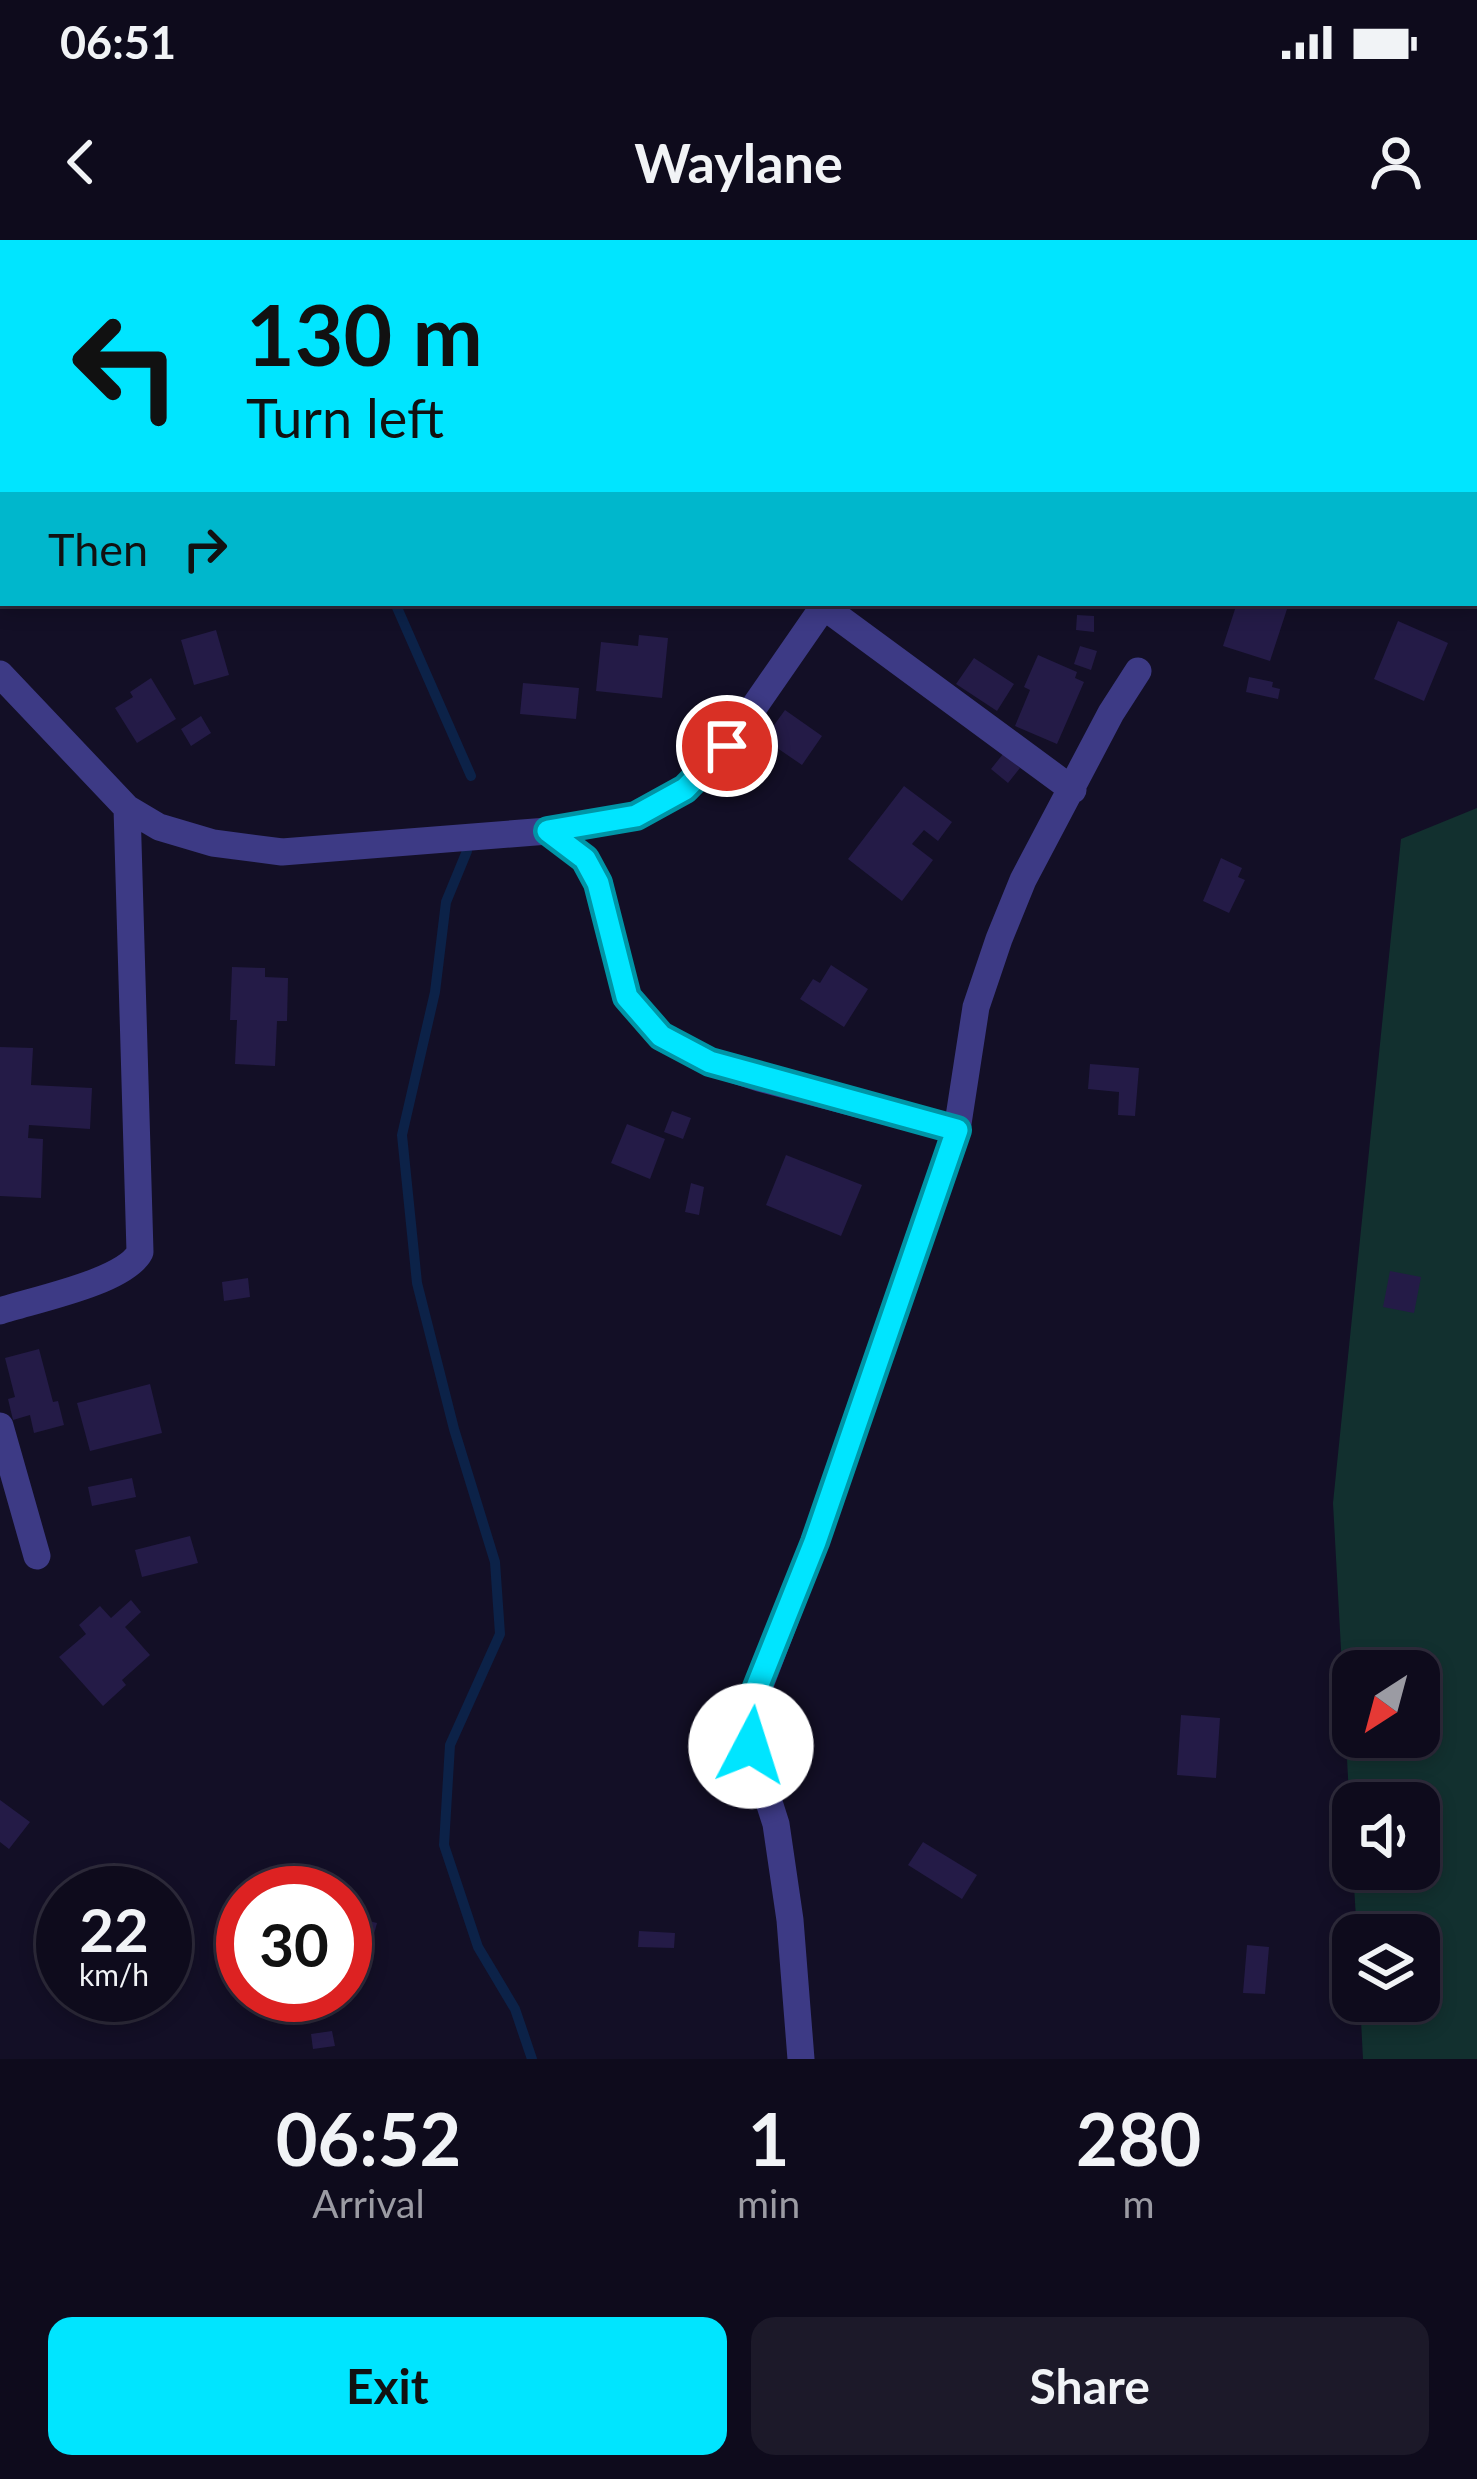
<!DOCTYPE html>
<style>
:root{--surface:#0e0b1c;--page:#1c1929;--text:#f1f3f6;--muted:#9b9ba3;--line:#2e2b3b;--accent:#00e5ff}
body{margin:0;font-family:Lato,sans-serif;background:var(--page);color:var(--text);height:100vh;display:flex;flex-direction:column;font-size:45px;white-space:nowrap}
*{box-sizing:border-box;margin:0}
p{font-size:39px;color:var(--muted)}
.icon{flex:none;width:66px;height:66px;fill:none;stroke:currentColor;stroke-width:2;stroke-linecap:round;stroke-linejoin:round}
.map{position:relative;height:1819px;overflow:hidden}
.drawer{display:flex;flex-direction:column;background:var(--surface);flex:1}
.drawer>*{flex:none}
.banner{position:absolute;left:0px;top:0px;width:1479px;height:366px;box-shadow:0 6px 18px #0003,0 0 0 3px var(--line);background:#00e5ff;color:#111;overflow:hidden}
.needle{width:78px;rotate:216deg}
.fabs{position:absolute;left:1332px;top:1410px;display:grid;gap:24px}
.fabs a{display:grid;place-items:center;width:108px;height:108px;border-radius:24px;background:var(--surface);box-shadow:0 6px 18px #0003,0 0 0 3px var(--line);font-size:60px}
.speed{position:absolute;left:36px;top:1626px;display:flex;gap:24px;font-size:60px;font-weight:700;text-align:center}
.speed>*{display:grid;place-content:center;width:156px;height:156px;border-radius:50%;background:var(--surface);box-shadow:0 6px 18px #0003,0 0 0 3px var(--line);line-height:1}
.speed small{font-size:30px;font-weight:400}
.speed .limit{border:18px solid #d22;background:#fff;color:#111}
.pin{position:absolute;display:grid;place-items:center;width:102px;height:102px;color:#fff;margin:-51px;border:6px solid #fff;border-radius:50%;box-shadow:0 3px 12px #0007}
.me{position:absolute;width:132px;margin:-66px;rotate:5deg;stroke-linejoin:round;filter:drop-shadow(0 0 9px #0008)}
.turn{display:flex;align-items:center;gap:42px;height:252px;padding:0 48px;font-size:54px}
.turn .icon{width:156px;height:156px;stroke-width:2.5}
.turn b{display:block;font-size:84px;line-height:102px}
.then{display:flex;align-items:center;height:114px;padding:0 48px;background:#0003;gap:24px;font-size:45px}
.eta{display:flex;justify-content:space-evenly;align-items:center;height:204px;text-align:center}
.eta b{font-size:72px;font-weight:700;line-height:84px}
.primary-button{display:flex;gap:24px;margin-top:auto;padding:24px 48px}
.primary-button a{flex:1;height:138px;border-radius:24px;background:var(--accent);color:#111;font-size:48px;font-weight:700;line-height:138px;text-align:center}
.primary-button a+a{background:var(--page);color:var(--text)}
.status{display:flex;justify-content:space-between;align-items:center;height:84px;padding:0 60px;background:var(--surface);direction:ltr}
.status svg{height:33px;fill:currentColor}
header{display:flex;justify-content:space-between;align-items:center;height:156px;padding:0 48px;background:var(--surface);font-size:54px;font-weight:700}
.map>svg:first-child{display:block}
.green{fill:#12302f;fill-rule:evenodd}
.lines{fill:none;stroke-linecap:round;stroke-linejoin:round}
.stream{stroke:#0c2248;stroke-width:10}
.building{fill:#241b47}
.minor{stroke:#3d3a85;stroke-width:27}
.route-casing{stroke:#0095a6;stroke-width:30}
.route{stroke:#00e5ff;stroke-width:21}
</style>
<div class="status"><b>06:51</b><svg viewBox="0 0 49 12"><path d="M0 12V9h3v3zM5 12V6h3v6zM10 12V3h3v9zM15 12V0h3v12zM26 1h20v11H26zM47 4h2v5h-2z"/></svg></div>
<header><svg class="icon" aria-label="back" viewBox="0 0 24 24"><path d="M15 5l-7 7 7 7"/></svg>Waylane<svg class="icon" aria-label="person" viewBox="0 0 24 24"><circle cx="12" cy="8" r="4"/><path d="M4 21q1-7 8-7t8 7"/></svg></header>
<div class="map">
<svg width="1477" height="1819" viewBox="0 0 1477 1819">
<rect width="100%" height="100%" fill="#130f26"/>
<path class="green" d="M1477 568V1819H1363L1360 1761H1419V1695H1357L1353 1629H1419V1563H1353V1628L1333 1263 1401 599ZM1353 1431H1419V1497H1353Z"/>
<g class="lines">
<path class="stream" d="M253 0 254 3
M395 363 471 536
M467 611 446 662 435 752 402 895 417 1043 454 1189 495 1322 500 1394 450 1505 444 1605 478 1707 515 1769 532 1819"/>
</g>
<path class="building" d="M1237 363H1289L1270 421 1223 406Z
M1077 375 1094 376V392L1076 390Z
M1398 381 1448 403 1424 461 1374 439Z
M216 390 229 435 194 445 181 400Z
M639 395 668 398 662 458 596 451 601 402 638 406Z
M1080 406 1097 411 1091 430 1074 424Z
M1038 415 1077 432 1075 438 1084 442 1057 504 1015 486 1030 450 1024 447Z
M974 418 1014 444 997 471 956 444Z
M1249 437 1273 442 1272 447 1280 449 1278 459 1246 452Z
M151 438 176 479 137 503 115 468 133 457 130 452Z
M523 443 579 448 576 479 520 474Z
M785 470 822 496 802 525 764 499Z
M201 476 211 493 191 506 181 489Z
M1003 514 1020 528 1008 543 991 529Z
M904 546 952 582 938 601 924 590 912 604 933 620 902 661 848 619Z
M1221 618 1242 628 1238 637 1245 640 1229 673 1203 661Z
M831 725 868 749 844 787 800 759 813 739 820 743Z
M232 727 265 728V737L288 738 287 781H277L275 826 235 824 237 780H230Z
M0 807 33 808 31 845 92 848 90 889 29 885 28 898 43 899 41 958 0 956Z
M1090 824 1139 828 1135 876 1118 875 1119 852 1088 849Z
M672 871 691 878 683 899 664 892Z
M627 884 665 899 650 939 611 923Z
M786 915 862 945 841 996 766 965Z
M691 943 704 947 699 975 685 972Z
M1390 1031 1421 1037 1414 1073 1383 1067Z
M248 1038 250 1057 224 1061 222 1042Z
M39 1109 53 1162 58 1161 64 1185 34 1193 30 1175 13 1180 8 1159 15 1157 5 1118Z
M150 1144 162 1193 90 1211 77 1163Z
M132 1238 136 1257 92 1266 88 1247Z
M190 1296 198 1323 142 1337 135 1310Z
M131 1360 141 1372 125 1387 150 1415 122 1440 126 1445 103 1466 59 1417 86 1394 79 1385 100 1366 111 1378Z
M1181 1475 1220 1478 1216 1538 1177 1535Z
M0 1560 30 1582 9 1609 0 1602Z
M923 1602 977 1635 962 1659 908 1625Z
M345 1675 377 1683 371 1705 345 1698Z
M639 1691 675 1693 674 1708 638 1707Z
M1247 1705 1269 1707 1265 1754 1243 1753Z
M332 1791 335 1806 313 1809 311 1794Z"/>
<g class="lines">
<path class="minor" d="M598 0 605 3
M1112 0 1113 3
M1420 0 1423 3
M725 3 726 0
M1284 3 1291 0
M1458 3 1460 0
M823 366 1073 550
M0 434 127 568 159 587 213 603 282 612 548 591 636 576 685 549 727 506 826 363
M548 591 585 619 599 643 627 757 661 796 710 822 759 838 957 890
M0 1071C33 1060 125 1042 140 1012L127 568
M0 1186 37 1316
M801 1819 790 1680 776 1584 751 1506 749 1474 815 1302 957 890 976 767 999 699 1023 640 1111 473 1138 431"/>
</g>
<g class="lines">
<defs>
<path id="route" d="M727 506 685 549 636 576 548 591 585 619 598 643 627 757 661 796 710 822 957 890 815 1302 755 1452 748 1474 751 1506"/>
</defs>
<use href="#route" class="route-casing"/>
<use href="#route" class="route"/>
</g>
</svg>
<div class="fabs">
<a><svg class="needle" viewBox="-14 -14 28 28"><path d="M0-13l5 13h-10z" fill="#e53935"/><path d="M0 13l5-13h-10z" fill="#9b9ba3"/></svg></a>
<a><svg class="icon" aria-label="sound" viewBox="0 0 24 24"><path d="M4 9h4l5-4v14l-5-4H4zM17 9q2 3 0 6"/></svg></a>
<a><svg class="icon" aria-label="layers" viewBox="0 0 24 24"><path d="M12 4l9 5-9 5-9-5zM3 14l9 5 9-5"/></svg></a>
</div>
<div class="speed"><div>22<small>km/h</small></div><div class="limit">30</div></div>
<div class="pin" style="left:727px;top:506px;background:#d93025"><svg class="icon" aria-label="arrive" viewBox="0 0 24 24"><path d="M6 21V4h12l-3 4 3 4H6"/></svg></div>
<svg class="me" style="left:751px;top:1506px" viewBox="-20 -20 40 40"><circle r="19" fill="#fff"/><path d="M0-13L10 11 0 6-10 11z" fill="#00e5ff"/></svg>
<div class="banner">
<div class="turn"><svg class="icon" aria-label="left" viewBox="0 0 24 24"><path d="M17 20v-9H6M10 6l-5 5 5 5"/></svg><div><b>130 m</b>Turn left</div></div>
<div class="then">Then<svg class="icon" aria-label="right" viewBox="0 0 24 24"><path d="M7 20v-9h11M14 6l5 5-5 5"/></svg></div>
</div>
</div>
<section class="drawer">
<div class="eta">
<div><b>06:52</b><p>Arrival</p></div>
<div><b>1</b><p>min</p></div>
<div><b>280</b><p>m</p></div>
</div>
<div class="primary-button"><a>Exit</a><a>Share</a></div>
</section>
